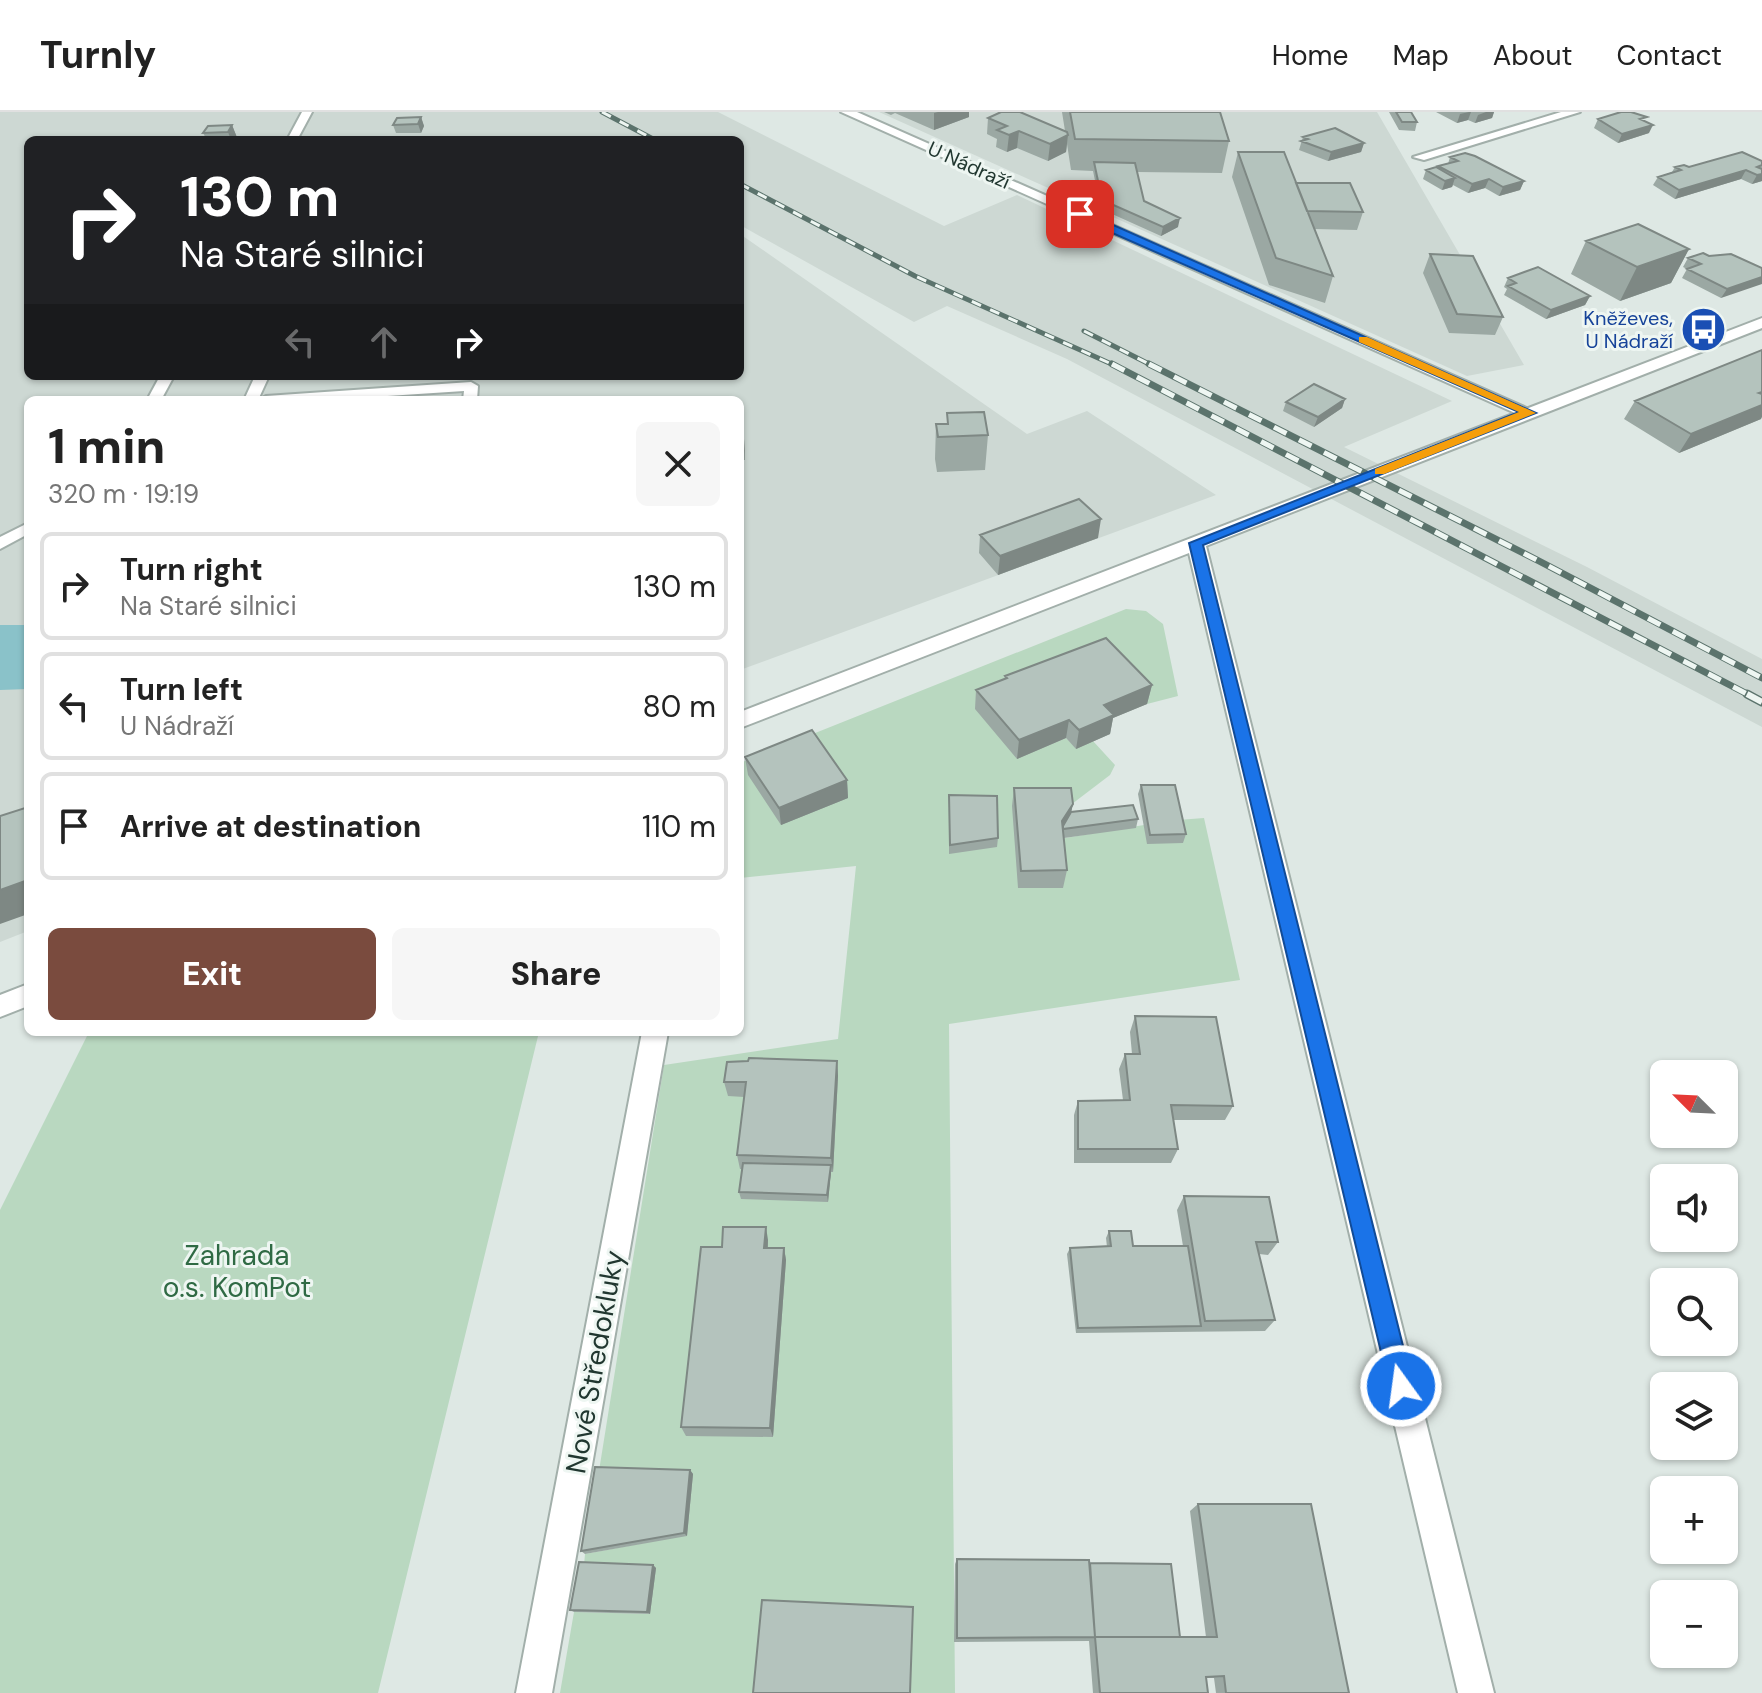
<!DOCTYPE html>
<meta charset="utf-8">
<style>
:root{--surface:#fff;--page:#f6f6f6;--text:#222;--muted:#767676;--line:#e0e0e0;--accent:#7a4b3e}
body{margin:0;font-family:"DM Sans",sans-serif;background:var(--page);color:var(--text);height:100vh;display:flex;flex-direction:column;font-size:30px;white-space:nowrap}
*{box-sizing:border-box;margin:0}
p{font-size:26px;color:var(--muted)}
.icon{flex:none;width:44px;height:44px;fill:none;stroke:currentColor;stroke-width:2;stroke-linecap:round;stroke-linejoin:round}
.map{position:relative;flex:1;overflow:hidden}
.panel{position:absolute;left:24px;top:284px;width:720px;height:640px;display:flex;flex-direction:column;background:var(--surface);border-radius:12px;box-shadow:0 2px 6px #0004}
.panel>*{flex:none}
.guide{position:absolute;left:24px;top:24px;width:720px;height:244px;border-radius:12px;box-shadow:0 2px 6px #0004;background:#202124;color:#fff;overflow:hidden}
.needle{width:52px;rotate:294deg}
.buttons{position:absolute;left:1650px;top:948px;display:grid;gap:16px}
.buttons a{display:grid;place-items:center;width:88px;height:88px;border-radius:12px;background:var(--surface);box-shadow:0 2px 6px #0004;font-size:40px}
.pin{position:absolute;display:grid;place-items:center;width:68px;height:68px;color:#fff;margin:-34px;border-radius:16px;box-shadow:0 4px 12px #0006}
.me{position:absolute;width:88px;margin:-44px;rotate:346deg;stroke-linejoin:round;filter:drop-shadow(0 0 6px #0008)}
.turn{display:flex;align-items:center;gap:28px;height:168px;padding:0 24px;font-size:36px}
.turn .icon{width:104px;height:104px;stroke-width:2.5}
.turn b{display:block;font-size:56px;line-height:68px}
.lanes{display:flex;align-items:center;height:76px;padding:0 24px;background:#0003;justify-content:center;gap:40px;direction:ltr}
.lanes .off{opacity:.35}
.round{display:grid;place-items:center;flex:none;width:84px;height:84px;border-radius:12px;background:var(--page)}
.head{display:flex;align-items:center;justify-content:space-between;height:136px;padding:0 24px}
h1{font-size:48px;font-weight:800;line-height:60px}
.button{display:flex;gap:16px;margin-top:auto;padding:16px 24px}
.button a{flex:1;height:92px;border-radius:12px;background:var(--accent);color:#fff;font-size:32px;font-weight:800;line-height:92px;text-align:center}
.button a+a{background:var(--page);color:var(--text)}
ul{padding:0;list-style:none}
li{display:flex;align-items:center;gap:24px;height:108px;margin:0 16px 12px;padding:0 8px;border:4px solid var(--line);border-radius:12px}
li div{flex:1}
li b{display:block;font-size:30px}
li em{font-style:normal}
header{display:flex;align-items:center;gap:48px;box-sizing:border-box;height:112px;padding:0 40px;background:var(--surface);border-bottom:2px solid var(--line)}
header strong{font-size:38px}
nav{display:flex;gap:44px;margin-inline-start:auto;font-size:28px}
.map>svg:first-child{display:block}
.built{fill:#cdd8d3}
.green{fill:#b9d8c0}
.water{fill:#8ac2c9}
.lines{fill:none;stroke-linecap:round;stroke-linejoin:round}
.service-casing{stroke:#a2afaa;stroke-width:4}
.minor-casing{stroke:#a2afaa;stroke-width:4}
.tertiary-casing{stroke:#a2afaa;stroke-width:4}
.service{fill:#fff;fill-rule:evenodd}
.minor{fill:#fff;fill-rule:evenodd}
.tertiary{fill:#fff;fill-rule:evenodd}
.rail-far2-casing{stroke:#5b736c;stroke-width:5}
.rail-far1-casing{stroke:#5b736c;stroke-width:7}
.rail-casing{stroke:#5b736c;stroke-width:9}
.rail-far2{stroke:#eef6f2;stroke-width:3;stroke-dasharray:10;stroke-linecap:butt}
.rail-far1{stroke:#eef6f2;stroke-width:5;stroke-dasharray:14;stroke-linecap:butt}
.rail{stroke:#eef6f2;stroke-width:6;stroke-dasharray:18;stroke-linecap:butt}
.wall{fill:#9ba8a3}
.shaded-wall{fill:#7e8884}
.building{fill:#b4c3bd;stroke:#7e8884;stroke-width:2}
.route{fill:#1a73e8;stroke:#114b97;stroke-width:2}
.slow{fill:#f59e0b}
.labels{text-anchor:middle;dominant-baseline:central;stroke-width:6;stroke-linejoin:round;paint-order:stroke}
.far-street-label{font-size:20px;fill:#213730;stroke:#eef6f2}
.far-transit-label{font-size:20px;fill:#164399;stroke:#eef6f2;text-anchor:end}
.near-park-label{font-size:28px;fill:#2f6a44;stroke:#eef6f2}
.near-street-label{font-size:28px;fill:#213730;stroke:#eef6f2}
</style>
<header>
<strong>Turnly</strong>
<nav><a>Home</a><a>Map</a><a>About</a><a>Contact</a></nav>
</header>
<div class="map">
<svg width="1762" height="1581" viewBox="0 0 1762 1581">
<rect width="100%" height="100%" fill="#dee8e4"/>
<path class="built" d="M0 0H718L944 114 1017 83 1452 289 1344 335 1587 455 1762 547V615L1067 247 947 194 914 210 740 113V28H28V264H740V122L1027 322 1087 299 1216 383 740 558V288H28V819L0 830Z
M879 0H1377L1524 253 1467 264Z"/>
<path class="green" d="M1126 497 1146 499 1163 512 1178 584 1147 592 1102 545 1017 646 1066 626 1076 636 1093 629 1115 653 1110 663 1068 695 1059 727 1144 713 1148 731 1178 708 1204 706 1240 868 949 912 955 1581H560L574 1500 650 1502 584 1453 585 1442 687 1423 692 1362 599 1359 664 953 838 927 856 754 740 766V651Z
M89 920H539L378 1581H0V1098Z"/>
<path class="water" d="M0 513H28V577L0 578Z"/>
<g class="lines">
<defs>
<path id="service" d="M302 0H312L297 28H287Z
M160 264H174L161 288H147Z
M255 264H269L258 288H244Z
M471 270 478 274 477 288H463L464 279 326 288H259L266 284Z
M28 411V422L0 437V425Z"/>
<path id="minor" d="M841 0H857L1538 301 1530 306 1524 305Z
M1561 0H1580L1424 48 1413 45Z
M642 920H668L552 1581H516Z"/>
<path id="tertiary" d="M1762 206V216L1206 434 1494 1581H1458L1189 441 740 616V600Z
M28 872V894L0 905V883Z"/>
</defs>
<use href="#service" class="service-casing"/>
<use href="#minor" class="minor-casing"/>
<use href="#tertiary" class="tertiary-casing"/>
<use href="#service" class="service"/>
<use href="#minor" class="minor"/>
<use href="#tertiary" class="tertiary"/>
<defs>
<path id="rail-far2" d="M602 0 655 28
M740 72 915 164 1116 254
M1084 219 1153 254"/>
<path id="rail-far1" d="M1112 252 1751 584
M1149 252 1539 449 1762 566"/>
<path id="rail" d="M1747 582 1762 590"/>
</defs>
<use href="#rail-far2" class="rail-far2-casing"/>
<use href="#rail-far1" class="rail-far1-casing"/>
<use href="#rail" class="rail-casing"/>
<use href="#rail-far2" class="rail-far2"/>
<use href="#rail-far1" class="rail-far1"/>
<use href="#rail" class="rail"/>
</g>
<path class="wall" d="M884 0H969V5L934 18 895 1 891 3Z
M1062 0H1220L1229 29 1222 61 1137 60 1144 89 1178 115 1161 124 1101 97 1093 59 1071 58 1067 32 1066 40 1048 49 1017 36 1007 40 996 35 997 27 987 22 988 6 1065 19Z
M1389 0H1411L1417 10 1415 19 1399 18Z
M1436 0H1494L1492 6 1475 11 1468 8 1457 11Z
M421 5 424 14 421 21H396L393 13Z
M1598 7 1645 9 1649 21 1618 31 1594 16Z
M232 13 238 28H207L203 21Z
M1303 25 1364 31 1361 40 1328 49 1299 38Z
M1238 40 1296 71 1363 100 1357 118 1315 117 1333 164 1325 191 1269 173 1232 65Z
M1450 45 1524 69 1520 78 1499 84 1485 76 1468 81 1453 73 1452 75 1442 78 1423 67 1426 58 1438 56V54L1448 52Z
M1762 49V69L1752 72 1741 67 1675 87 1653 73 1658 65 1672 60 1675 55H1689Z
M1586 129 1689 137 1671 171 1620 189 1571 162Z
M1430 142 1503 205 1495 223 1449 221 1423 161Z
M1709 144 1762 156 1721 186 1682 166 1687 157 1683 155 1688 146Z
M1508 166 1590 184 1585 193 1546 207 1504 183 1507 177 1504 175Z
M1345 287 1342 296 1314 315 1283 299 1286 290Z
M1635 289 1761 307 1679 341 1624 307Z
M740 300 744 327 745 348H740Z
M947 301 988 323 985 358 937 360 935 347 936 312H947Z
M980 423 1098 426 998 463 979 441Z
M1005 564 1152 573 1147 592 1113 606 1110 622 1076 637 1066 626 1017 647 975 597 976 578 1004 567Z
M745 645 847 668 848 686 781 713 748 663Z
M1141 673 1186 722 1183 731 1147 732 1138 682Z
M1014 676 1073 692 1071 700 1138 707 1136 716 1064 726 1067 758 1063 776H1018L1012 694Z
M949 683 998 726 997 735 949 742Z
M1135 904 1233 994 1225 1008H1173L1178 1037 1171 1051H1074V1003L1078 989 1123 988 1119 957 1125 942H1132L1130 920Z
M837 949 838 964 833 1060H831L828 1090 741 1087 739 1080 742 1057H740L737 1043 744 985 728 984 724 970Z
M1184 1084 1278 1130 1268 1143 1259 1142 1275 1208 1265 1219 1076 1221 1067 1142 1070 1136 1107 1135 1106 1126 1109 1119 1133 1134H1183L1177 1098Z
M768 1128V1136H784L786 1148 773 1325 686 1324 681 1315Z
M690 1358 693 1362 687 1424 585 1442 581 1439Z
M1198 1392 1349 1581H1216L1214 1566H1206L1208 1581H1093L1089 1529 954 1530 955 1452 957 1447 1090 1451 1180 1525H1206L1190 1399Z
M653 1453 656 1456 650 1502 574 1500 570 1498Z"/>
<path class="shaded-wall" d="M938 0H969V5L934 18V1Z
M1469 0H1471L1468 8 1457 11 1460 2Z
M1486 0H1494L1492 6 1475 11 1478 3Z
M421 5 424 14 421 21 418 12Z
M232 13 238 28H231L228 20Z
M1653 13 1649 21 1618 31 1622 22Z
M1019 19 1017 36 1007 40 1009 23Z
M1068 23 1066 40 1048 49 1050 32Z
M1364 31 1361 40 1328 49 1331 40Z
M1746 58 1741 67 1675 87 1679 78Z
M1762 62V69L1752 72 1757 63Z
M1455 66 1452 75 1442 78 1445 69Z
M1489 67 1485 76 1468 81 1472 72Z
M1524 69 1520 78 1499 84 1503 75Z
M1180 106 1178 115 1161 124 1163 115Z
M1689 137 1671 171 1620 189 1637 155Z
M1762 165V172L1721 186 1727 177Z
M1590 184 1585 193 1546 207 1551 198Z
M1762 280V305L1761 307 1679 341 1691 322Z
M1345 287 1342 296 1314 315 1318 305Z
M742 300 744 327 745 348 742 320Z
M1101 407 1098 426 998 463 1000 444Z
M1152 573 1147 592 1113 606 1110 622 1076 637 1079 618 1104 593Z
M1069 608 1066 626 1017 647 1019 628Z
M847 668 848 686 781 713 779 696Z
M1073 692 1069 710 1061 718 1062 709Z
M28 768V802L0 812V778Z
M837 949 838 964 833 1060 831 1046Z
M831 1053V1060L828 1090 827 1083Z
M766 1115 768 1128 767 1149 764 1136Z
M784 1136 786 1148 773 1325 770 1316Z
M690 1358 693 1362 687 1424 684 1421Z
M653 1453 656 1456 650 1502 647 1500Z"/>
<path class="building" d="M1001 0H1020L1067 20 1068 23 1050 32 1019 19 1009 23 997 18 1007 14 988 6Z
M1070 0H1220L1229 29 1075 27Z
M1396 0H1411L1417 10H1402Z
M1621 0H1631L1647 5 1640 7 1653 13 1622 22 1598 7Z
M421 5 418 12 393 13 397 6Z
M232 13 228 20 203 21 208 14Z
M1335 16 1364 31 1331 40 1301 29 1308 27 1303 25Z
M142 26 176 27 141 28Z
M1238 40H1284L1333 164 1276 146Z
M1742 40 1762 49V53L1757 55 1762 57V62L1757 63 1746 58 1679 78 1658 65 1681 58 1675 55 1684 53 1689 55Z
M1465 41 1475 44 1524 69 1503 75 1489 67 1472 72 1438 54 1458 49 1450 45Z
M1094 50 1135 51 1144 89 1180 106 1163 115 1102 88Z
M1436 55 1455 66 1445 69 1426 58Z
M1296 71H1350L1363 100 1307 99Z
M1638 112 1689 137 1637 155 1586 129Z
M1703 141 1709 144 1731 142 1762 156V165L1727 177 1687 157 1701 152 1688 146Z
M1430 142 1473 144 1503 205 1457 202Z
M1538 155 1590 184 1551 198 1508 174 1516 171 1508 166Z
M1762 238V280L1759 281 1762 282V293L1691 322 1635 289Z
M1314 272 1345 287 1318 305 1286 290Z
M740 300H742V320H740Z
M984 300 988 323 938 325 936 312H948L947 301Z
M1079 387 1101 407 1000 444 980 423Z
M1106 526 1152 573 1104 593 1114 603 1079 618 1069 608 1019 628 976 578 1007 566 1005 564Z
M812 618 847 668 779 696 745 645Z
M1141 673H1175L1186 722 1150 723Z
M1014 676H1071L1073 692 1062 709 1067 758 1021 759Z
M949 683 997 684 998 726 950 733Z
M1133 693 1138 707 1063 717V714L1071 700Z
M28 695V768L0 778V704Z
M1135 904 1216 905 1233 994 1171 993 1178 1037H1078V989L1130 988 1125 942H1140Z
M749 946 837 949 831 1046 737 1043 746 970H724L727 950 748 949Z
M743 1051 831 1053 827 1083 739 1080Z
M1184 1084 1269 1085 1278 1130H1256L1275 1208 1205 1209Z
M723 1115H766L764 1136H784L770 1316 681 1315 701 1135H722Z
M1109 1119H1131L1133 1134H1188L1201 1214 1078 1216 1070 1136 1111 1134Z
M595 1355 690 1358 684 1421 581 1439Z
M1198 1392H1311L1349 1581H1226L1224 1564 1206 1565 1208 1581H1100L1095 1525H1217Z
M957 1447 1089 1448 1095 1525 957 1526Z
M579 1450 653 1453 647 1500 570 1498Z
M1090 1451 1171 1452 1180 1525H1095Z
M762 1488 913 1495 910 1581H753Z"/>
<path class="route" d="M1076 100H1084L1536 301 1203 433 1413 1274 1409 1282 1401 1285 1393 1282 1389 1274 1189 431 1519 300 1076 105Z"/>
<path class="slow" d="M1359 225H1367L1536 301 1384 362H1375V357L1519 300 1359 230Z"/>
<defs>
<symbol id="bus-disc" viewBox="-11 -11 22 22"><circle r="9.5" fill="#1a4fb4" stroke="#eef6f2"/><path d="M-5-6H5V4H4V6H2V4H-2V6H-4V4H-5ZM-3.5-4V0h7V-4ZM-3.5 1.2v1.5H-2V1.2ZM2 1.2v1.5H3.5V1.2Z" fill="#fff"/></symbol>
</defs>
<g fill-rule="evenodd">
<use href="#bus-disc" x="1678" y="192" width="51" height="51"/>
</g>
<g class="labels">
<g class="far-street-label">
<text transform="translate(969 53) rotate(24)">U Nádraží</text>
</g>
<g class="far-transit-label">
<text x="1673" y="206">Kněževes,<tspan x="1673" dy="23">U Nádraží</tspan></text>
</g>
<g class="near-park-label">
<text x="237" y="1143">Zahrada<tspan x="237" dy="32">o.s. KomPot</tspan></text>
</g>
<g class="near-street-label">
<text transform="translate(595 1250) rotate(-80)">Nové Středokluky</text>
</g>
</g>
</svg>
<div class="buttons">
<a><svg class="needle" viewBox="-14 -14 28 28"><path d="M0-13l5 13h-10z" fill="#e53935"/><path d="M0 13l5-13h-10z" fill="#767676"/></svg></a>
<a><svg class="icon" aria-label="sound" viewBox="0 0 24 24"><path d="M4 9h4l5-4v14l-5-4H4zM17 9q2 3 0 6"/></svg></a>
<a><svg class="icon" aria-label="search" viewBox="0 0 24 24"><circle cx="10" cy="10" r="6"/><path d="M15 15l6 6"/></svg></a>
<a><svg class="icon" aria-label="layers" viewBox="0 0 24 24"><path d="M12 4l9 5-9 5-9-5zM3 14l9 5 9-5"/></svg></a>
<a>+</a>
<a>−</a>
</div>
<div class="pin" style="left:1080px;top:102px;background:#d93025"><svg class="icon" aria-label="arrive" viewBox="0 0 24 24"><path d="M6 21V4h12l-3 4 3 4H6"/></svg></div>
<svg class="me" style="left:1401px;top:1274px" viewBox="-20 -20 40 40"><circle r="17" fill="#1a73e8" stroke="#fff" stroke-width="3"/><path d="M0-11L8 9 0 5-8 9z" fill="#fff"/></svg>
<div class="guide">
<div class="turn"><svg class="icon" aria-label="right" viewBox="0 0 24 24"><path d="M7 20v-9h11M14 6l5 5-5 5"/></svg><div><b>130 m</b>Na Staré silnici</div></div>
<div class="lanes"><svg class="icon off" aria-label="left" viewBox="0 0 24 24"><path d="M17 20v-9H6M10 6l-5 5 5 5"/></svg><svg class="icon off" aria-label="ahead" viewBox="0 0 24 24"><path d="M12 20V5M6 11l6-6 6 6"/></svg><svg class="icon" aria-label="right" viewBox="0 0 24 24"><path d="M7 20v-9h11M14 6l5 5-5 5"/></svg></div>
</div>
<section class="panel">
<div class="head"><div><h1>1 min</h1><p>320 m · 19:19</p></div><a class="round"><svg class="icon" aria-label="close" viewBox="0 0 24 24"><path d="M6 6l12 12M18 6L6 18"/></svg></a></div>
<ul>
<li><svg class="icon" aria-label="right" viewBox="0 0 24 24"><path d="M7 20v-9h11M14 6l5 5-5 5"/></svg><div><b>Turn right</b><p>Na Staré silnici</p></div><em>130 m</em></li>
<li><svg class="icon" aria-label="left" viewBox="0 0 24 24"><path d="M17 20v-9H6M10 6l-5 5 5 5"/></svg><div><b>Turn left</b><p>U Nádraží</p></div><em>80 m</em></li>
<li><svg class="icon" aria-label="arrive" viewBox="0 0 24 24"><path d="M6 21V4h12l-3 4 3 4H6"/></svg><div><b>Arrive at destination</b></div><em>110 m</em></li>
</ul>
<div class="button"><a>Exit</a><a>Share</a></div>
</section>
</div>
